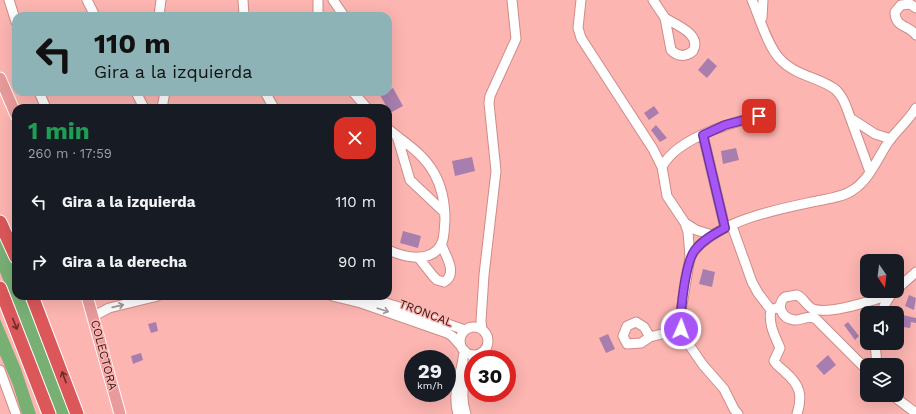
<!DOCTYPE html>
<html lang="es">
<meta charset="utf-8">
<style>
:root{--surface:#171b24;--page:#242831;--text:#f1f3f6;--muted:#9ea1a6}
body{margin:0;font-family:"Work Sans",sans-serif;background:var(--page);color:var(--text);height:100vh;display:flex;flex-direction:column;font-size:15px;white-space:nowrap}
*{box-sizing:border-box;margin:0}
p{font-size:13px;color:var(--muted)}
.icon{flex:none;width:22px;height:22px;fill:none;stroke:currentColor;stroke-width:2;stroke-linecap:round;stroke-linejoin:round}
.map{position:relative;flex:1;overflow:hidden}
.details{position:absolute;left:12px;top:104px;width:380px;height:196px;display:flex;flex-direction:column;background:var(--surface);border-radius:12px;box-shadow:0 4px 16px #0002}
.details>*{flex:none}
.banner{position:absolute;left:12px;top:12px;width:380px;height:84px;border-radius:12px;box-shadow:0 4px 16px #0002;background:#8eb3b7;color:#111;overflow:hidden}
.needle{width:26px;rotate:166deg}
.controls{position:absolute;left:860px;top:254px;display:grid;gap:8px}
.controls a{display:grid;place-items:center;width:44px;height:44px;border-radius:8px;background:var(--surface);box-shadow:0 4px 16px #0002;font-size:20px}
.speed{position:absolute;left:404px;top:350px;display:flex;gap:8px;font-size:20px;font-weight:700;text-align:center}
.speed>*{display:grid;place-content:center;width:52px;height:52px;border-radius:50%;background:var(--surface);box-shadow:0 4px 16px #0002;line-height:1}
.speed small{font-size:10px;font-weight:400}
.speed .limit{border:6px solid #d22;background:#fff;color:#111}
.pin{position:absolute;display:grid;place-items:center;width:34px;height:34px;color:#fff;margin:-17px;border-radius:8px;box-shadow:0 2px 6px #0006}
.me{position:absolute;width:44px;margin:-22px;rotate:2deg;stroke-linejoin:round;filter:drop-shadow(0 0 3px #0008)}
.turn{display:flex;align-items:center;gap:14px;height:84px;padding:0 16px;font-size:18px}
.turn .icon{width:52px;height:52px;stroke-width:2.5}
.turn b{display:block;font-size:28px;line-height:34px}
.round{display:grid;place-items:center;flex:none;width:42px;height:42px;border-radius:12px;background:var(--page)}
.headline{display:flex;align-items:center;justify-content:space-between;height:68px;padding:0 16px}
h1{font-size:24px;font-weight:700;line-height:30px;color:#1e9e55}
ul{padding:0;list-style:none}
li{display:flex;align-items:center;gap:12px;height:60px;padding:0 16px}
li div{flex:1}
li b{display:block;font-size:15px}
li em{font-style:normal}
.map>svg:first-child{display:block}
.green{fill:#78af73}
.building{fill:#a87eae}
.lines{fill:none;stroke-linecap:round;stroke-linejoin:round}
.minor-casing{stroke:#cf8b88;stroke-width:11}
.major-casing{stroke:#fff;stroke-width:13}
.highway-casing{stroke:#fff;stroke-width:15}
.minor{stroke:#fff;stroke-width:9}
.major{stroke:#e99a9b;stroke-width:11}
.highway{stroke:#db5759;stroke-width:13}
.oneway{stroke:#a29696}
.oneway2{stroke:#6c2d2d}
.route-casing{stroke:#6d37a1;stroke-width:10}
.route{stroke:#a855f7;stroke-width:7}
.labels{text-anchor:middle;dominant-baseline:central;stroke-width:3;stroke-linejoin:round;paint-order:stroke}
.street-label{font-size:12px;fill:#301615;stroke:#fcb5b1}
</style>
<div class="map">
<svg width="916" height="414" viewBox="0 0 916 414">
<rect width="100%" height="100%" fill="#fcb5b1"/>
<path class="green" d="M0 238 16 273V296H25L70 414H55L27 339 0 272Z
M0 319 21 369 36 414H22L13 385 0 355Z"/>
<path class="building" d="M708 58 717 66 707 78 698 70Z
M393 88 403 106 390 113 380 95Z
M654 106 659 113 649 120 644 113Z
M656 125 667 138 660 142 651 130Z
M736 148 739 160 723 164 721 151Z
M472 157 475 171 455 176 452 161Z
M403 231 421 236 418 248 400 243Z
M703 269 715 272 712 287 699 284Z
M909 295 916 298 914 310 905 306Z
M898 314 916 318V323L911 322 910 328 897 326Z
M156 322 158 331 151 333 148 324Z
M848 322 859 336 855 340 844 325Z
M608 334 615 349 606 353 599 338Z
M141 353 143 360 133 364 131 356Z
M828 355 836 365 824 375 816 366Z"/>
<g class="lines">
<defs>
<path id="minor" d="M9 0 16 22
M87 0 95 16
M243 0 244 16
M318 0V16
M333 0 344 16
M581 0 578 28 581 38 653 149 662 167 667 196 685 223 688 232 690 257 680 317 683 336 703 365 724 389 734 409 738 414
M653 0 665 18 671 50C678 57 686 57 693 51 702 34 676 25 665 18
M752 0C759 16 768 47 780 59 795 76 822 78 836 90 841 95 844 101 846 106L870 172
M916 8 910 4 901 5 895 12C895 28 909 25 916 35
M159 16 161 0
M762 18 763 0
M39 92 46 108
M136 92 144 108
M265 92 274 108
M353 92 367 108
M162 108 165 92
M852 119 875 134 891 139
M388 129C405 143 423 153 434 173 442 187 445 204 445 220 444 228 445 238 441 245 430 264 404 257 388 250
M703 135 725 228
M397 136 410 180 445 213
M662 167C677 137 739 119 770 115
M685 223 696 230 712 235
M732 226 752 282 758 293 771 310
M418 257 433 276 437 280 444 282C458 274 446 256 441 244
M690 257C712 222 774 210 812 202 825 199 842 198 853 190 870 179 878 157 889 141 898 129 909 120 916 108
M897 289 916 272
M332 296 361 303 447 333 452 336 461 346
M362 296 396 306 465 330
M779 307 771 310C768 324 775 336 780 348L774 361C776 365 781 368 785 372 800 385 803 395 797 414
M881 313 885 304 892 293
M94 316 109 308 158 296
M460 341a14 14 0 1 1 28 0a14 14 0 1 1-28 0Z
M482 329 481 321 484 275 496 171 489 103 490 96 516 39 512 0
M650 337 644 327 636 322 627 326 623 336 627 344 641 343 650 337 681 329
M875 343 877 365
M0 370 16 414
M867 370 816 319C808 314 802 321 794 320 781 318 776 305 785 297L797 295C804 298 806 306 813 309 831 315 872 300 890 295
M892 395 916 413
M458 414C451 390 463 373 464 350
M466 414C460 397 463 376 473 361"/>
<path id="major" d="M0 78 16 115
M87 296 120 414"/>
<path id="highway" d="M0 222 16 257
M0 288 49 414
M32 296 77 414"/>
</defs>
<use href="#minor" class="minor-casing"/>
<use href="#major" class="major-casing"/>
<use href="#highway" class="highway-casing"/>
<use href="#minor" class="minor"/>
<use href="#major" class="major"/>
<use href="#highway" class="highway"/>
</g>
<defs><path id="oneway-shaft" d="M-6 0H5M1.5-3L5.5 0L1.5 3" fill="none" stroke-width="1.6" stroke-linecap="round" stroke-linejoin="round"/></defs>
<g class="oneway">
<use href="#oneway-shaft" transform="translate(118 306) rotate(-13)"/>
<use href="#oneway-shaft" transform="translate(383 310) rotate(18)"/>
</g>
<g class="oneway2">
<use href="#oneway-shaft" transform="translate(15 324) rotate(68)"/>
<use href="#oneway-shaft" transform="translate(64 377) rotate(-110)"/>
</g>
<g class="lines">
<defs>
<path id="route" d="M681 329C680 311 685 263 695 250 703 240 714 234 725 228L703 135 725 125 759 116"/>
</defs>
<use href="#route" class="route-casing"/>
<use href="#route" class="route"/>
</g>
<g class="labels">
<g class="street-label">
<text transform="translate(426 313) rotate(21)">TRONCAL</text>
<text transform="translate(104 355) rotate(75)">COLECTORA</text>
</g>
</g>
</svg>
<div class="controls">
<a><svg class="needle" viewBox="-14 -14 28 28"><path d="M0-13l5 13h-10z" fill="#e53935"/><path d="M0 13l5-13h-10z" fill="#9ea1a6"/></svg></a>
<a><svg class="icon" aria-label="sound" viewBox="0 0 24 24"><path d="M4 9h4l5-4v14l-5-4H4zM17 9q2 3 0 6"/></svg></a>
<a><svg class="icon" aria-label="layers" viewBox="0 0 24 24"><path d="M12 4l9 5-9 5-9-5zM3 14l9 5 9-5"/></svg></a>
</div>
<div class="speed"><div>29<small>km/h</small></div><div class="limit">30</div></div>
<div class="pin" style="left:759px;top:116px;background:#d93025"><svg class="icon" aria-label="arrive" viewBox="0 0 24 24"><path d="M6 21V4h12l-3 4 3 4H6"/></svg></div>
<svg class="me" style="left:681px;top:329px" viewBox="-20 -20 40 40"><circle r="17" fill="#a855f7" stroke="#fff" stroke-width="3"/><path d="M0-11L8 9 0 5-8 9z" fill="#fff"/></svg>
<div class="banner">
<div class="turn"><svg class="icon" aria-label="left" viewBox="0 0 24 24"><path d="M17 20v-9H6M10 6l-5 5 5 5"/></svg><div><b>110 m</b>Gira a la izquierda</div></div>
</div>
<section class="details">
<div class="headline"><div><h1>1 min</h1><p>260 m · 17:59</p></div><a class="round" style="background:#d93025;color:#fff"><svg class="icon" aria-label="close" viewBox="0 0 24 24"><path d="M6 6l12 12M18 6L6 18"/></svg></a></div>
<ul>
<li><svg class="icon" aria-label="left" viewBox="0 0 24 24"><path d="M17 20v-9H6M10 6l-5 5 5 5"/></svg><div><b>Gira a la izquierda</b></div><em>110 m</em></li>
<li><svg class="icon" aria-label="right" viewBox="0 0 24 24"><path d="M7 20v-9h11M14 6l5 5-5 5"/></svg><div><b>Gira a la derecha</b></div><em>90 m</em></li>
</ul>
</section>
</div>
